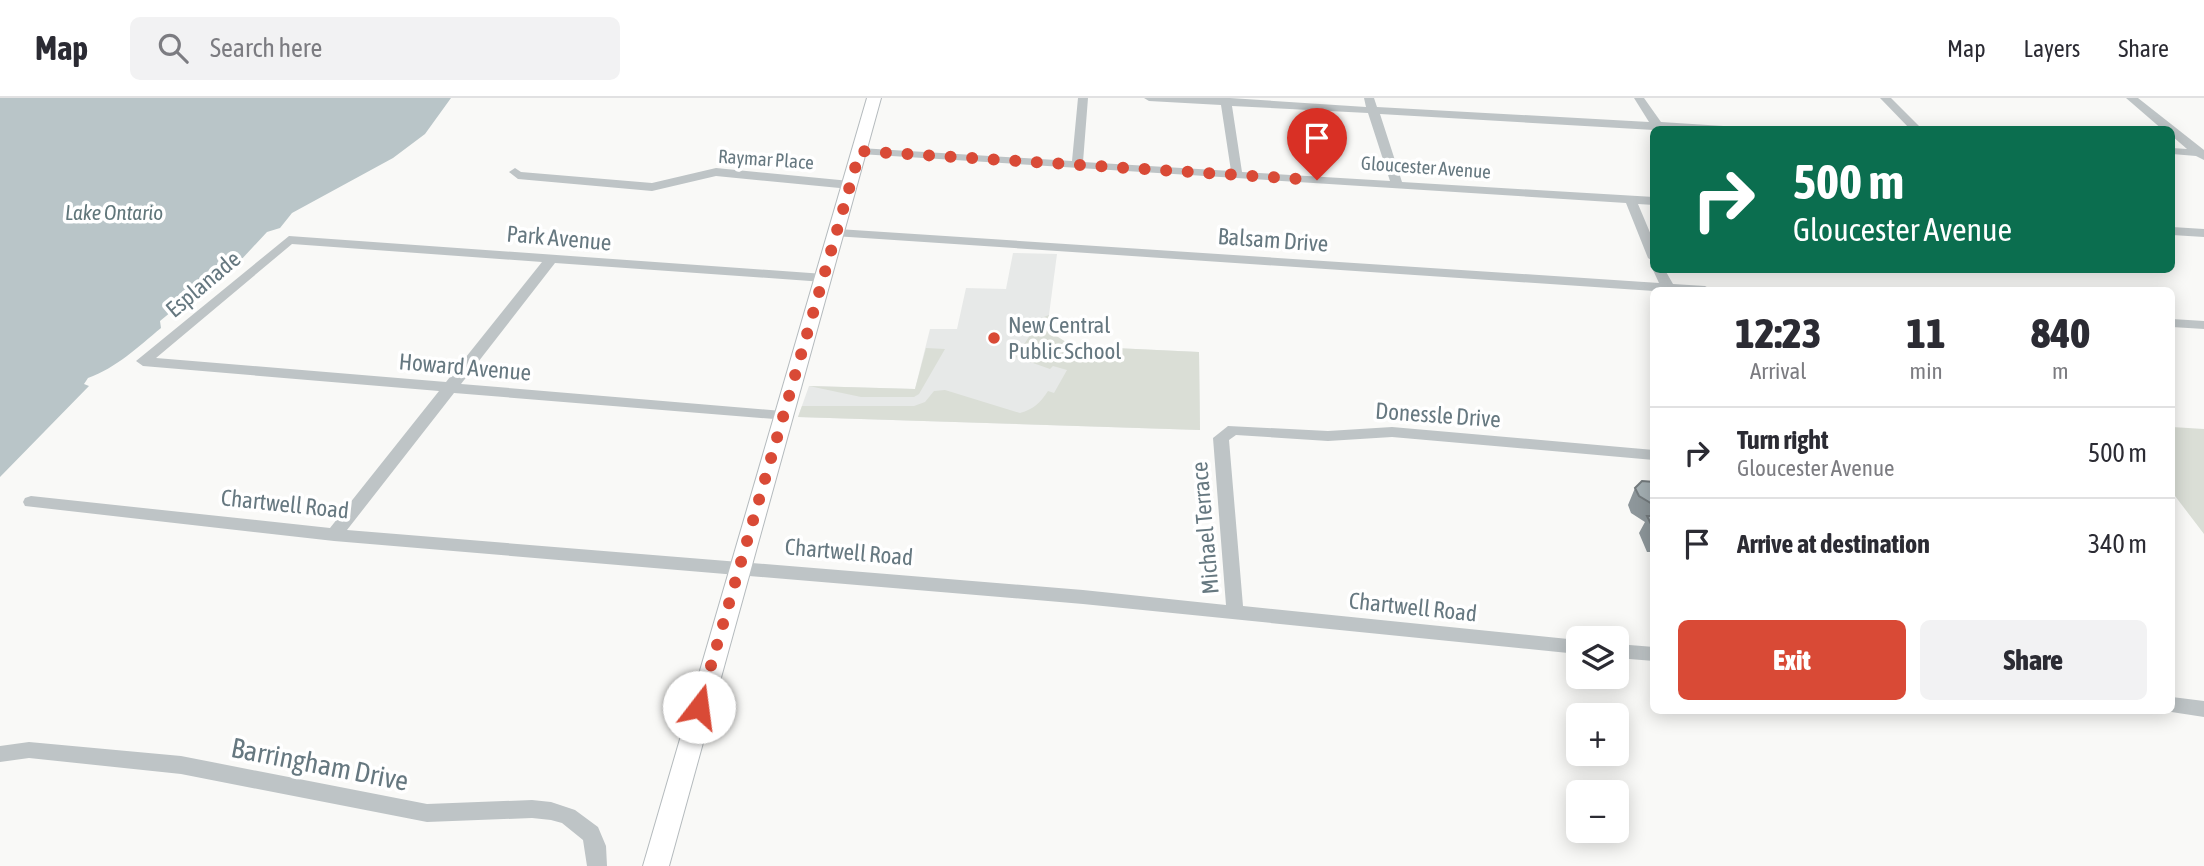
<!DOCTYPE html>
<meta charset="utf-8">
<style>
:root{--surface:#fff;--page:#f2f2f3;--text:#2b2b33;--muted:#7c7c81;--line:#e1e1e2;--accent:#d94a36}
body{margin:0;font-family:"Asap Condensed",sans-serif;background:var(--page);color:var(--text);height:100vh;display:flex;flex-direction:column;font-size:26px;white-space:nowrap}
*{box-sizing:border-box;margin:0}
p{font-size:23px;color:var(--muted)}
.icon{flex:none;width:38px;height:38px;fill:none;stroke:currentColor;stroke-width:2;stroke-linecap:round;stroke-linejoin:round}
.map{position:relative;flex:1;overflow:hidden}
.side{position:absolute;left:1650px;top:189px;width:525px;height:427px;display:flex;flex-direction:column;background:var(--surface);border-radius:10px;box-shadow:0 4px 18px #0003}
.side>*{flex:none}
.top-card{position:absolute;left:1650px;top:28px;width:525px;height:147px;border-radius:10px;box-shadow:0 4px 18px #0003;background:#0b6e4f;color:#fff;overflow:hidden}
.controls{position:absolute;left:1566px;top:528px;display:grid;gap:14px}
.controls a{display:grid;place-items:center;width:63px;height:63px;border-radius:10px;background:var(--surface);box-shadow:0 4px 18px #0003;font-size:35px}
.pin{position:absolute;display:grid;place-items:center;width:60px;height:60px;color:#fff;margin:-72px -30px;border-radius:50% 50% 50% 0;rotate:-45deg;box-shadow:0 0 7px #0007}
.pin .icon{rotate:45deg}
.me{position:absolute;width:77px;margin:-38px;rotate:15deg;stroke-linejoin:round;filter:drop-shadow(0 0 5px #0008)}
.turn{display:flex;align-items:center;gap:24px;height:147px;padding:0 28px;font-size:32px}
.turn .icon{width:91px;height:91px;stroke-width:2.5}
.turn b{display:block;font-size:49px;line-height:60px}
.eta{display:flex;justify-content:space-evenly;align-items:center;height:119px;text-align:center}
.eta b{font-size:42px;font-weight:800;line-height:49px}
.action{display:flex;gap:14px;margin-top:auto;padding:14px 28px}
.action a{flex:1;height:80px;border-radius:10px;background:var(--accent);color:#fff;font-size:28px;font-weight:800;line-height:80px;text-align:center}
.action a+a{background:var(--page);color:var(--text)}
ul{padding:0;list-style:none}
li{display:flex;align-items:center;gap:21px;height:91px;padding:0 28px;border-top:2px solid var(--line)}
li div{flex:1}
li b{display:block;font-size:26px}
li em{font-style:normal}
header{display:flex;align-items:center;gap:42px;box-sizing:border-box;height:98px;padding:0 35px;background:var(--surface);border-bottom:2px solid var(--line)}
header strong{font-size:33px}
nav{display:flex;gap:38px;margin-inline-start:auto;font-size:24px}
.search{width:490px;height:63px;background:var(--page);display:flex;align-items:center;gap:18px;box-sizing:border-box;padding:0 24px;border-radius:10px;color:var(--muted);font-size:26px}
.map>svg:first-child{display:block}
.built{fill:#e7e9e8}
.green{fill:#daded6}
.water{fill:#b9c5c8}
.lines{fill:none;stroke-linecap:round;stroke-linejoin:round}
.major-casing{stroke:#b4babd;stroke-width:2}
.minor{fill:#bec4c6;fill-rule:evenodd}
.major{fill:#fff;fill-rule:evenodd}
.wall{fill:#8e979b}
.building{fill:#a5b0b4;stroke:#747b7e;stroke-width:2}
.route{stroke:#d94a36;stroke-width:12;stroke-dasharray:0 21.6}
.poi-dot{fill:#d94a36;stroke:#fff;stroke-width:2.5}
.labels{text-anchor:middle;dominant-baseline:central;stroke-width:7;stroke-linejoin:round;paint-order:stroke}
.far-street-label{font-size:19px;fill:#667880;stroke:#fff}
.far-water-label{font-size:21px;font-style:italic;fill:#60767a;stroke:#fff}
.street-label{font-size:23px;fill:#667880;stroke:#fff}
.poi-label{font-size:23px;fill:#667880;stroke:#fff;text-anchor:start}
.near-street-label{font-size:28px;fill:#667880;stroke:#fff}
</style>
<header>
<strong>Map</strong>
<div class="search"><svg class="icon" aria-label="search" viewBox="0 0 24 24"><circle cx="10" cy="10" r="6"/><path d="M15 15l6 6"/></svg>Search here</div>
<nav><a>Map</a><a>Layers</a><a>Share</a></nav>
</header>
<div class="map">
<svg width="2204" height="768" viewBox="0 0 2204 768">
<rect width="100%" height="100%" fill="#f9f9f7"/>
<path class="built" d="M1013 155 1057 156 1047 232 1072 248 1199 254 1200 332 798 319 809 288 915 291 930 231H957L966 190 1006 191Z"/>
<path class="green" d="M1049 217 1047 232 1072 248 1199 254 1200 332 798 319 802 308H914L925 304 934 293 945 292 1020 315C1034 311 1040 305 1048 293L1054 295 1067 272 1053 268 1050 271 1016 259 1041 220Z
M926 250 945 251 919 296 914 299H861L809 288 915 291Z
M2172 329 2204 331V436L2172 394Z"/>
<path class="water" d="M0 0H451L425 36 393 60 292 115 280 130 267 134 226 178 188 206 177 209 160 223 161 230C138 249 116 270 88 280L84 286 89 288 0 379Z"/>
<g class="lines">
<defs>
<path id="major" d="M867 0H881L669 768H643Z"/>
</defs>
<use href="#major" class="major-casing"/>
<path class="minor" d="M1078 0H1088L1083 64 1231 73 1221 7 1149 3 1144 0H1230L1366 9 1364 0H1374L1377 9 1649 24 1634 0H1644L1661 24 1739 29 1744 32H1654L1380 16 1402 84 1654 99V107L1638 106 1654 144V164L1648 160 1626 105 860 56 854 53 860 50 1072 63ZM1232 8 1368 15 1390 83 1242 74Z
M1880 0H1891L1923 32H1911Z
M2126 0H2138L2204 52V62L2196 58 2172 56V50L2187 51 2172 38V32H2163Z
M515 70 521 74 652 85 716 70 850 83 856 87 850 91 716 78 652 93 518 81 509 74Z
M2172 129 2204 131V139L2172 137Z
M838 131 1659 185 1653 172 1654 170 1665 172 1673 186 1705 188 1712 192 1654 193 834 138V132Z
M289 138 824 176 831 180 824 184 555 165 461 286 782 313 789 318 787 322 454 295 347 432 1083 492 1226 507 1213 340 1228 328 1328 333 1392 329 1654 352V362L1392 339 1328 343 1236 337 1229 342 1243 508 1578 542V556L1083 506 334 443 25 408 23 404 25 400 31 398 330 430 439 293 143 268 136 263ZM292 146 542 164 446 284 156 260Z
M2172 221 2204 223V231L2172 229Z
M1617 546 1654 549V563L1617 560Z
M2172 599 2204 603V619L2165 613 2172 612Z
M29 644 181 658 427 706 532 702 551 704 575 712 598 729 606 748 607 768H587L583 742 562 725 551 722 532 720 427 724 181 676 29 660 0 664V648Z"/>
<use href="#major" class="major"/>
</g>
<path class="wall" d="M1654 384V454H1647L1639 435 1645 424 1631 415 1628 407 1635 390Z"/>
<path class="building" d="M1642 383 1654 384V407L1639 398 1635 390Z
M1647 418H1654V432Z"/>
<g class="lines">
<path class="route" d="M699 609 860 53 1317 82"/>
</g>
<circle class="poi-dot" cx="994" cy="240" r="7"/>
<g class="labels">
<g class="far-street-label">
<text transform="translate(766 61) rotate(4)">Raymar Place</text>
<text transform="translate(1426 69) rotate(4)">Gloucester Avenue</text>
</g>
<g class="far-water-label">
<text x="114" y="114">Lake Ontario</text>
</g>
<g class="street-label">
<text transform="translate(559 140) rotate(5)">Park Avenue</text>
<text transform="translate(1273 142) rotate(4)">Balsam Drive</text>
<text transform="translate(203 186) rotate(-40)">Esplanade</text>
<text transform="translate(465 269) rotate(5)">Howard Avenue</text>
<text transform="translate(1438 317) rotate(4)">Donessle Drive</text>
<text transform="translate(285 406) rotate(6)">Chartwell Road</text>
<text transform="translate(1205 430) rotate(-95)">Michael Terrace</text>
<text transform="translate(849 454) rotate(5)">Chartwell Road</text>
<text transform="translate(1413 509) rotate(6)">Chartwell Road</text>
</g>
<g class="poi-label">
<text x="1008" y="227">New Central<tspan x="1008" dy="26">Public School</tspan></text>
</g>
<g class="near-street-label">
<text transform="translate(320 666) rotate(11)">Barringham Drive</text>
</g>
</g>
</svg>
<div class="controls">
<a><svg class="icon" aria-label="layers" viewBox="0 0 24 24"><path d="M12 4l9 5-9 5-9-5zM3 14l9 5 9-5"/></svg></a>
<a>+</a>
<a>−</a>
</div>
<div class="pin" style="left:1317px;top:82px;background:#d93025"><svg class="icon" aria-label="arrive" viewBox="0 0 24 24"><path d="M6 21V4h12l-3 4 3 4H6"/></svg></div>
<svg class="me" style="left:699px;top:609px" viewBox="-20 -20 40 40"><circle r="19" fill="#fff"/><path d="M0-13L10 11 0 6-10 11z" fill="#d94a36"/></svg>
<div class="top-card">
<div class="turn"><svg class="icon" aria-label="right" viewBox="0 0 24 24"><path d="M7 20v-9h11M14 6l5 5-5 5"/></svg><div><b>500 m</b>Gloucester Avenue</div></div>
</div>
<section class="side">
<div class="eta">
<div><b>12:23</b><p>Arrival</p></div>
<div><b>11</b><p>min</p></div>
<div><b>840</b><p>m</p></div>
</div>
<ul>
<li><svg class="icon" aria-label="right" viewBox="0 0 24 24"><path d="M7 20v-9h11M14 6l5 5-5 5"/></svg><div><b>Turn right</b><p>Gloucester Avenue</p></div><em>500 m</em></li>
<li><svg class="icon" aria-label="arrive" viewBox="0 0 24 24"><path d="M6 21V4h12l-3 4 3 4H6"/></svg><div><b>Arrive at destination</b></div><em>340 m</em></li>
</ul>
<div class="action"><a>Exit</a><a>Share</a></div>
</section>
</div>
